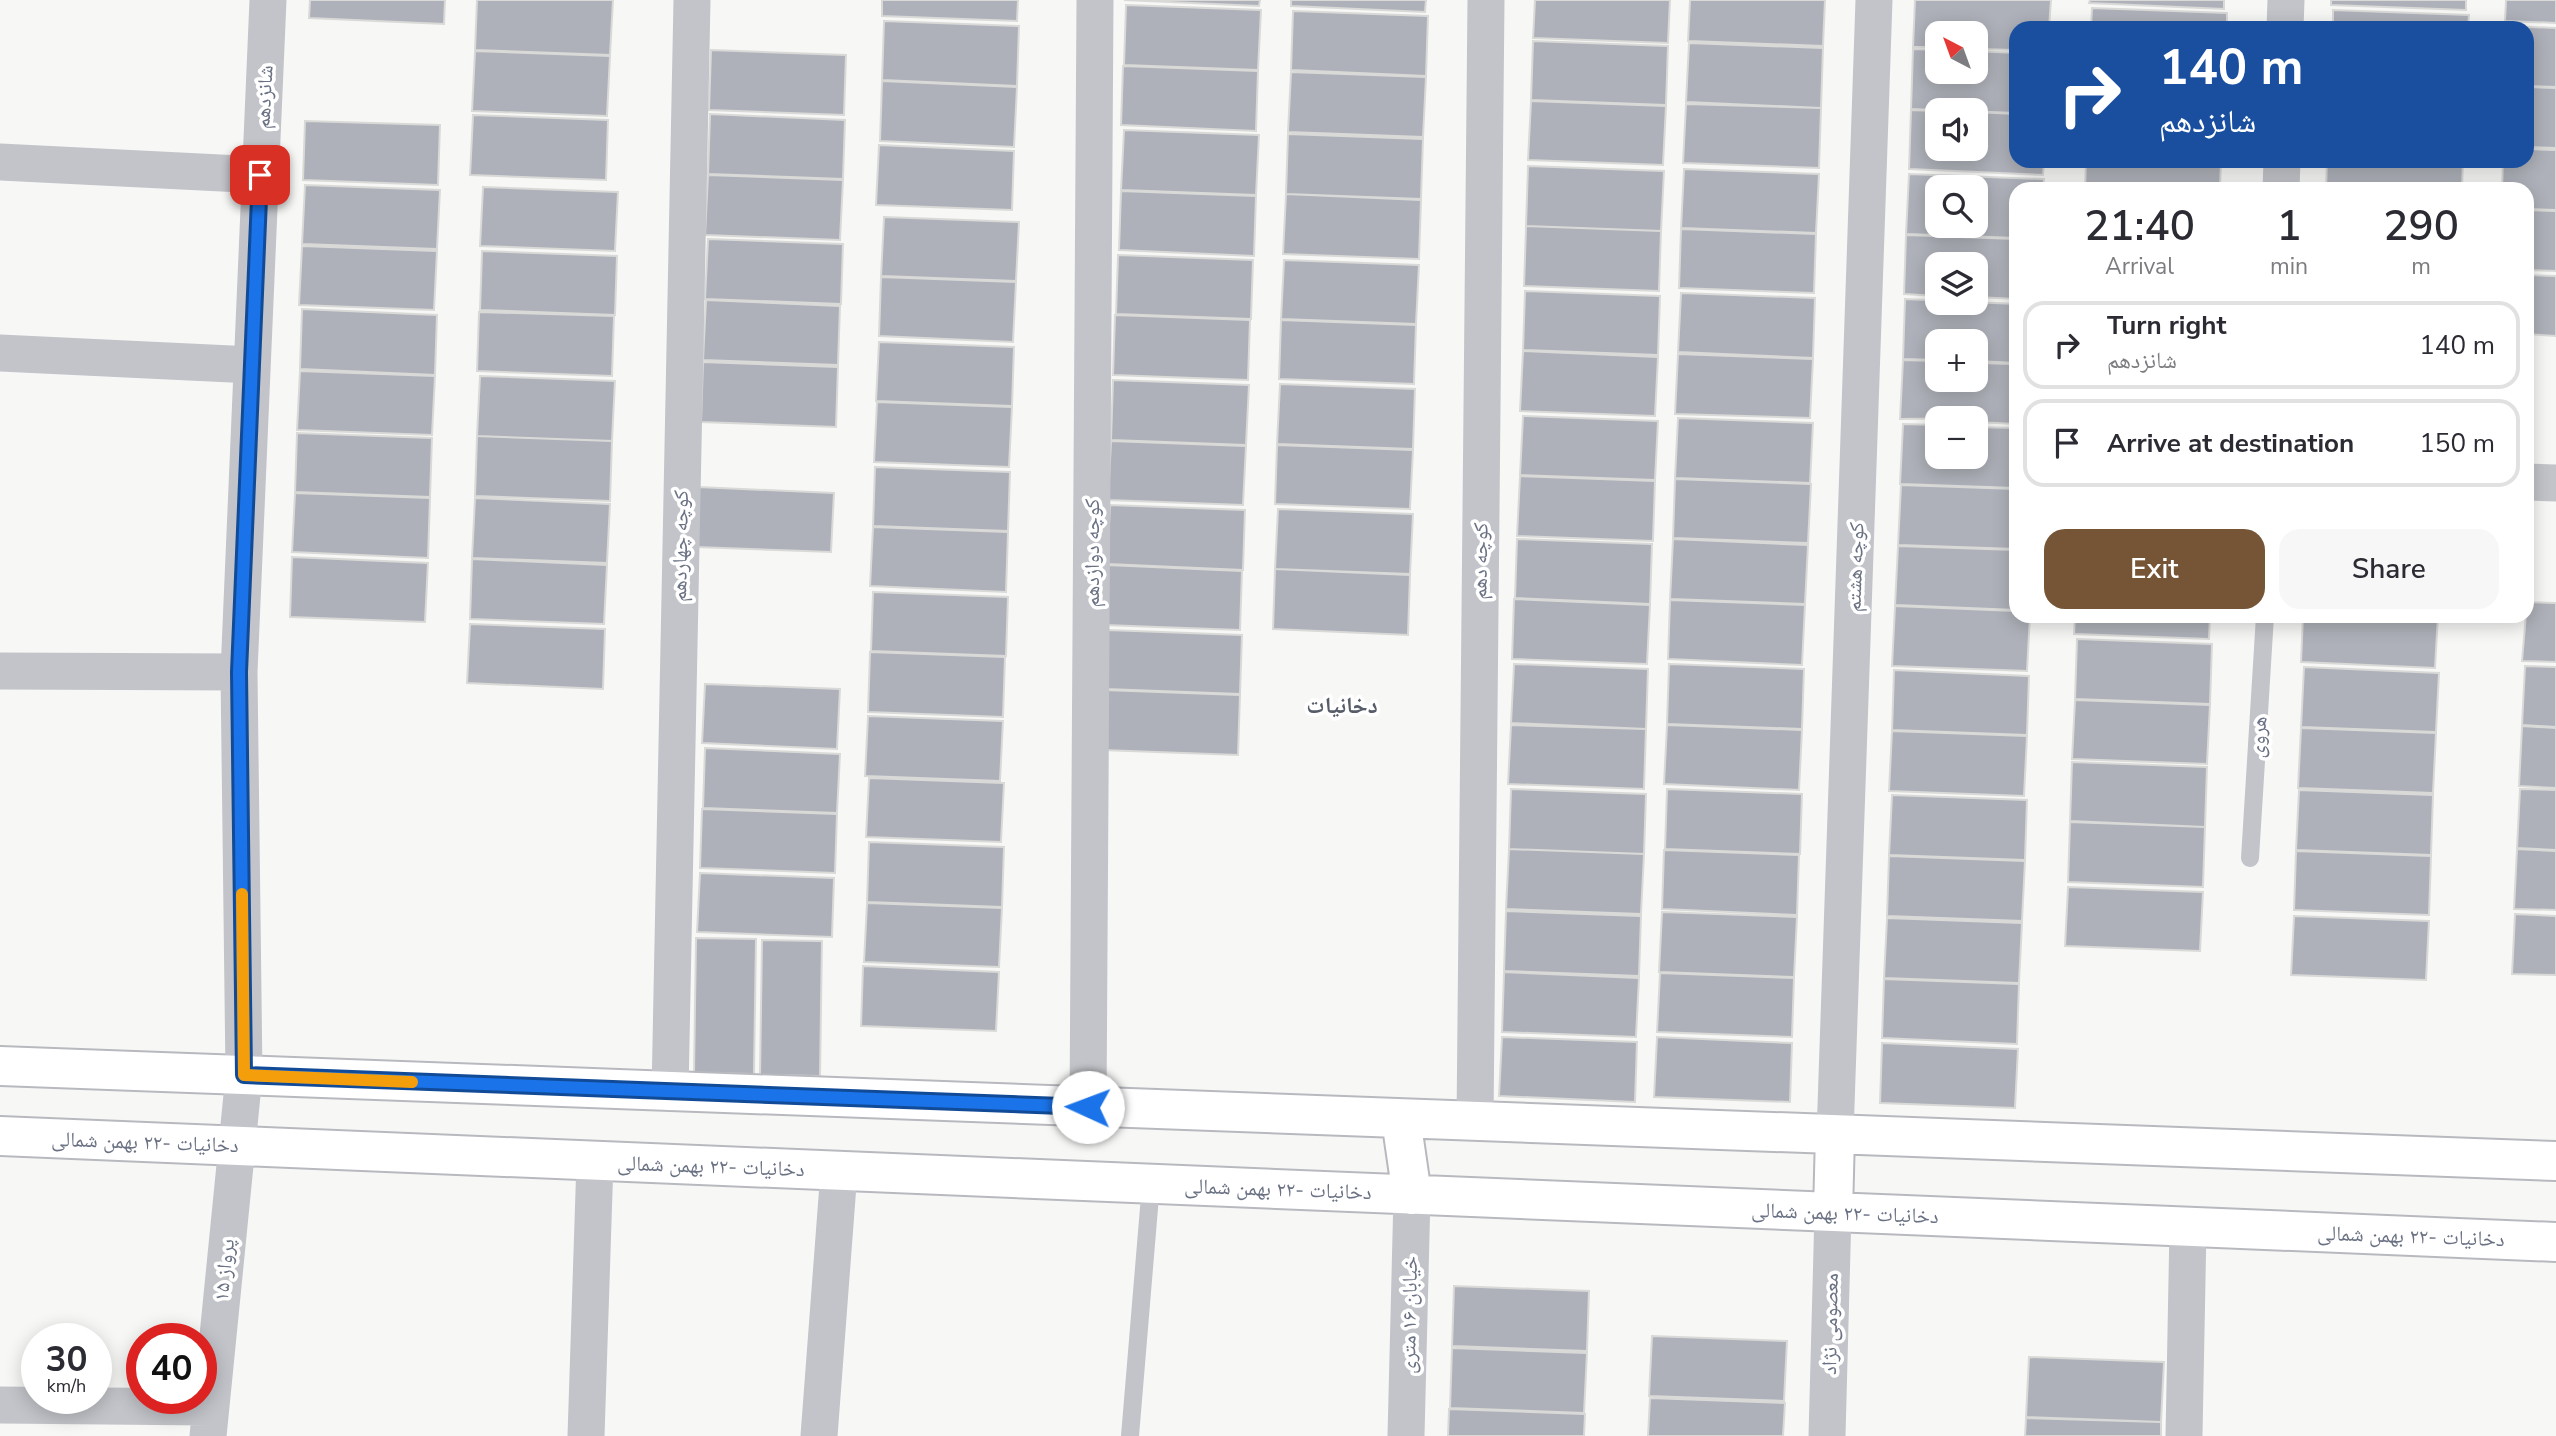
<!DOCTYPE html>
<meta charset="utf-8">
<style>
:root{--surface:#fff;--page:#f7f7f7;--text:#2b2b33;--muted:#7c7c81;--line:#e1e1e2;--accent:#765537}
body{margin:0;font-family:"Nunito Sans","Noto Naskh Arabic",sans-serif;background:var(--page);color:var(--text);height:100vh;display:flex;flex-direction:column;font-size:26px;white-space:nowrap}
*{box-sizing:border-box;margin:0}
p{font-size:23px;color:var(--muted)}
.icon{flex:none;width:38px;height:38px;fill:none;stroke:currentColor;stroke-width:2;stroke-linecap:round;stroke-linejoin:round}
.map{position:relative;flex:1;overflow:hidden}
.sheet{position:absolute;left:2009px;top:182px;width:525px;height:441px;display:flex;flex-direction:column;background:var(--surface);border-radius:21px;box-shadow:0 4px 18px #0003}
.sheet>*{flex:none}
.hud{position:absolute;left:2009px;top:21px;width:525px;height:147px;border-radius:21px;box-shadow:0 4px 18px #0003;background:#1a4fa0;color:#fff;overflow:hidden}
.needle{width:46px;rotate:319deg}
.tools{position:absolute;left:1925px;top:21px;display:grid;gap:14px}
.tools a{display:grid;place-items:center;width:63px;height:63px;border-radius:14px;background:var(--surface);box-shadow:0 4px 18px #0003;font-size:35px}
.speed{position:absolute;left:21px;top:1323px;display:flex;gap:14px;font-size:35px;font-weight:700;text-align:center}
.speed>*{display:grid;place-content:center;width:91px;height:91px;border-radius:50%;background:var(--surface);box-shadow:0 4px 18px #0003;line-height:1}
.speed small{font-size:18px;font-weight:400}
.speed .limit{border:10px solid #d22;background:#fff;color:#111}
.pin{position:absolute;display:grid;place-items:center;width:60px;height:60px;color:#fff;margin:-30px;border-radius:14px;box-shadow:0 4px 10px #0006}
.me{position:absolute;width:77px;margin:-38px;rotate:272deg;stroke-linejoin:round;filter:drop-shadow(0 0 5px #0008)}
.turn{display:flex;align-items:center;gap:24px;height:147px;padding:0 35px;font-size:32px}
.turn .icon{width:91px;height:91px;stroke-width:2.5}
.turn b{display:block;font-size:49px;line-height:60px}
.eta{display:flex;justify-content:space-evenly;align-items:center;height:119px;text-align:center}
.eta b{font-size:42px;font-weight:600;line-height:49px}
.action{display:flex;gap:14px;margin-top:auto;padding:14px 35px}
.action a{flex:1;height:80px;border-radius:21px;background:var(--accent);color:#fff;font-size:28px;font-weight:600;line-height:80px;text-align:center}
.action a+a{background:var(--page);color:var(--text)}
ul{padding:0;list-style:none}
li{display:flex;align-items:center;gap:21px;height:88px;margin:0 14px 10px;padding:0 21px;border:4px solid var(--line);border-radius:21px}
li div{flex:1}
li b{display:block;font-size:26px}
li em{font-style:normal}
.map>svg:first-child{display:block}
.building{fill:#aeb1b9;stroke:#d9dad8;stroke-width:2;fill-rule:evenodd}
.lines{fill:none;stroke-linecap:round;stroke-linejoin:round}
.secondary-casing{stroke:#b7b9bf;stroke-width:42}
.lane{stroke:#c2c4c9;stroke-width:18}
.street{stroke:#c2c4c9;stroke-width:37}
.secondary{stroke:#fff;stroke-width:38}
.route-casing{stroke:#114b97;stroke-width:18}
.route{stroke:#1a73e8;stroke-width:12}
.slow{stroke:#f59e0b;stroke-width:12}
.labels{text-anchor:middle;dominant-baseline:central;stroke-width:7;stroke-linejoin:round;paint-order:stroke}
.street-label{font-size:21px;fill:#6a7183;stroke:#fff}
.neighbourhood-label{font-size:23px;font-weight:bold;fill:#575c69;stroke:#fff}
</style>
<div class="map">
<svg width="2556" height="1436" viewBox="0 0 2556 1436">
<rect width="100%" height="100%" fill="#f7f8f6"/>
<path class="building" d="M310 0H445L444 24 309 18Z
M477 0H613L610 55 475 50Z
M882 0H1018L1017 21 882 16Z
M1124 0H1260L1259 6Z
M1291 0H1426L1425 12 1291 6Z
M1535 0H1670L1668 43 1533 38Z
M1690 0H1825L1823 46 1688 41Z
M1915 0H2051L2049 28H2016V50L1976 49V33H1937V47H1913Z
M2090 0H2224V9L2089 3Z
M2331 0H2466V10L2331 5Z
M2506 0H2556V23L2505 21Z
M1126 5 1261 10 1258 70 1124 65Z
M2092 8 2227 13V28H2091Z
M2333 10 2469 15 2468 28H2333Z
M1293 11 1428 16 1426 76 1291 70Z
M884 21 1019 26 1017 86 882 80Z
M2508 26 2556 28V87L2527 86V28Z
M1533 41 1668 46 1666 105 1531 100Z
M1689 43 1823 48 1821 108 1686 102Z
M1913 49 1937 50V72H1976V51L2016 53V113L1911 109Z
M711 50 846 55 844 115 709 110Z
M475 51 610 56 607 116 472 111Z
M1123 66 1258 71 1256 131 1121 125Z
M1291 72 1426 77 1423 137 1288 132Z
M882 81 1017 87 1014 147 880 141Z
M2527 87 2556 88V148L2527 147Z
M1531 101 1666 106 1663 165 1528 160Z
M1686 104 1821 108 1819 168 1683 163Z
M1911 110 1937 111V149H1976V112L2016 114V161H2044L2043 175 1909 169Z
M710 114 845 120 843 179 708 174Z
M473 115 608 120 606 180 470 175Z
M305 121 440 125 438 185 303 180Z
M1124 130 1259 135 1256 195 1121 190Z
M1288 134 1423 139 1421 199 1286 194Z
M879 145 1014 151 1012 210 876 205Z
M2527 149 2556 150V210L2527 209V189H2502L2503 161H2527Z
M2086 161H2221L2220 189H2085Z
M2327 161H2463L2462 189H2326Z
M1528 166 1664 171 1661 231 1526 226Z
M1684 169 1819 174 1816 233 1681 228Z
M1909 174 2044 179 2043 189H2016V238L1906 234ZM1937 187H1976V226H1937Z
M708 175 843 180 840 240 705 235Z
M305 185 440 190 437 249 302 244Z
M483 187 618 192 615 251 480 246Z
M1121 191 1256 196 1254 256 1119 250Z
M1286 194 1421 200 1419 259 1283 254Z
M2527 210 2556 211V271L2527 270Z
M884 217 1019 222 1016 281 881 276Z
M1526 226 1661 231 1659 291 1524 286Z
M1681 229 1816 234 1814 293 1679 288Z
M1906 235 2016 239V299L1976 297V264H1937V296L1904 294Z
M708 239 843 244 841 304 705 299Z
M302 246 437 251 434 310 299 305Z
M482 251 617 256 615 315 480 310Z
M1118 255 1253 260 1251 319 1116 314Z
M1284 260 1419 265 1416 324 1281 319Z
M2527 275 2556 276V336L2527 334Z
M881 277 1016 282 1013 342 879 336Z
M1525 291 1660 296 1658 355 1523 350Z
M1681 293 1815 298 1813 358 1678 352Z
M1905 299 2016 304V363L1976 361V341H1937V360L1903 359Z
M706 300 840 306 838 365 703 360Z
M302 309 437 315 435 375 300 369Z
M479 312 614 316 612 376 477 371Z
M1115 315 1250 320 1248 380 1113 375Z
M1281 320 1416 325 1414 384 1279 379Z
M879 342 1014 347 1012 406 876 401Z
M1523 351 1658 357 1655 416 1520 411Z
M1678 354 1813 359 1810 418 1675 414Z
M1903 360 1937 361V380H1976V363L2016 364V424L1976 422V418L1900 419Z
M703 362 838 367 836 427 701 422Z
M300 371 435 376 432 435 297 430Z
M480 376 615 381 612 441 477 436Z
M1113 380 1249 385 1246 445 1111 440Z
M1280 384 1415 389 1413 449 1277 444Z
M877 402 1012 407 1009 467 874 462Z
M1523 416 1658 421 1655 480 1520 475Z
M1678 418 1813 423 1810 483 1675 478Z
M1903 424 1937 425V457H1976V427L2016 428V488L1900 484Z
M297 433 432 438 430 497 295 492Z
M477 436 612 441 610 501 475 496Z
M1111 441 1246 446 1243 505 1108 500Z
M1277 445 1413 450 1410 509 1275 504Z
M875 467 1010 472 1008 531 873 526Z
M1520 476 1655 481 1653 541 1517 536Z
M1675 479 1811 484 1808 543 1673 538Z
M1901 485 2016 489V549L1898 545Z
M698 487 834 493 831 552 696 547Z
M295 493 430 498 428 558 292 552Z
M475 498 610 504 607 563 472 558Z
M1110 505 1245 510 1243 570 1107 564Z
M1278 509 1413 514 1410 574 1275 569Z
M873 527 1008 532 1006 592 870 586Z
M1517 539 1652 544 1650 604 1515 598Z
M1673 539 1808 545 1805 604 1670 599Z
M1898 546 2016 550V610L1895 605Z
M292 557 428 563 425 622 290 617Z
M472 559 607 565 604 624 470 619Z
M1107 565 1242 571 1240 630 1104 625Z
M1275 569 1410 575 1408 635 1273 629Z
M873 592 1008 597 1006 656 871 651Z
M1514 599 1650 605 1647 664 1512 659Z
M1670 600 1805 605 1802 665 1668 659Z
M2527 602 2556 603V662L2522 661Z
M1895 606 2016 611V616H2030L2027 671 1892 666Z
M2075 616H2210L2209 639 2074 634Z
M2303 616H2438L2435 668 2301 662Z
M470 624 605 629 603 689 467 683Z
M1108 630 1242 635 1240 694 1105 689Z
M2077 639 2212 644 2210 704 2075 699Z
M870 652 1005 657 1003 717 868 712Z
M1514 664 1648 669 1646 729 1511 723Z
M1669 664 1804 669 1802 729 1667 724Z
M2525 666 2556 667V727L2522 725Z
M2304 667 2439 673 2436 732 2301 727Z
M1894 670 2029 676 2027 735 1892 730Z
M705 684 840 689 837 749 702 743Z
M1105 690 1240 695 1238 755 1102 750Z
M2075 700 2210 705 2207 764 2072 759Z
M868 716 1003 721 1000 781 865 776Z
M1511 725 1646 729 1644 789 1508 784Z
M1667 725 1802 730 1799 790 1664 784Z
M2522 726 2556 728V788L2519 786Z
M2301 728 2436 733 2433 793 2298 788Z
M1892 731 2027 736 2024 796 1889 791Z
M705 748 840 754 837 813 703 808Z
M2072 762 2207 767 2205 827 2070 821Z
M869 778 1004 783 1001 842 866 837Z
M1511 789 1646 794 1644 854 1509 849Z
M1667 789 1802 794 1800 854 1665 849Z
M2520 789 2556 790V850L2517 848Z
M2299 790 2433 795 2431 855 2296 850Z
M1892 795 2027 800 2025 860 1889 855Z
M702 809 837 814 835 873 700 868Z
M2070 822 2205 827 2203 887 2068 882Z
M869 842 1004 847 1002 907 867 902Z
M1509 849 1644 854 1641 914 1506 909Z
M2517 849 2556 851V910L2514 909Z
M1664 850 1799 855 1797 915 1662 909Z
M2296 851 2431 856 2429 915 2294 910Z
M1889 856 2025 861 2022 921 1887 916Z
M700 873 834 878 832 937 697 932Z
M2068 887 2203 892 2200 951 2065 946Z
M867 903 1002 908 999 967 864 962Z
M1506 911 1641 916 1639 976 1504 971Z
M1662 912 1797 917 1794 977 1659 972Z
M2515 914 2556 916V975L2512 974Z
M2294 916 2429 921 2426 980 2291 975Z
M1887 918 2022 923 2019 983 1884 978Z
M696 938 756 939 754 1074 694 1073Z
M762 940 822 941 820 1076 760 1075Z
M863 966 999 972 996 1031 861 1026Z
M1504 972 1639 978 1636 1037 1502 1032Z
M1660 973 1794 978 1792 1037 1657 1032Z
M1884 979 2019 984 2017 1044 1882 1038Z
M1502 1037 1637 1042 1635 1102 1499 1096Z
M1657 1037 1792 1043 1790 1102 1654 1097Z
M1882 1043 2018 1049 2015 1108 1880 1103Z
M1454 1286 1589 1291 1587 1351 1452 1346Z
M1652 1336 1787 1341 1784 1401 1649 1396Z
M1452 1348 1587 1353 1584 1413 1450 1408Z
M2029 1357 2164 1362 2161 1422 2026 1417Z
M1650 1398 1785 1403 1783 1436H1648Z
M1449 1409 1585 1414 1584 1436H1448Z
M2026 1418 2161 1422V1436H2025Z"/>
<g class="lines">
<defs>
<path id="secondary" d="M0 1066 2556 1161
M1401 1119 1412 1195
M0 1136 2556 1242
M1833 1212 1835 1135"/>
</defs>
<use href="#secondary" class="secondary-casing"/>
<path class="lane" d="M2250 858 2265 616
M1130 1436 1151 1184"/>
<path class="street" d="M2285 28 2286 0
M0 162 260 175
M2281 189 2282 161
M0 353 252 365
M2527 482 2556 483
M0 671 239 672
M670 1092 692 0
M1088 1107 1095 0
M1475 1121 1486 0
M1835 1135 1874 0
M0 1405 209 1407
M208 1436 244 1075 239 672 268 0
M586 1436 595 1161
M819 1436 839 1171
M1406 1436 1412 1195
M1827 1436 1833 1212
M2184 1436 2188 1227"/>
<use href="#secondary" class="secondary"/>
</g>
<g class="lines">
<defs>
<path id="route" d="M260 175 239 672 244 1075 1088 1107"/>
</defs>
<use href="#route" class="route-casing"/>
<use href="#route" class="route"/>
<path class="slow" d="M242 894 244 1075 412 1082"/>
</g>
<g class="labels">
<g class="street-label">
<text transform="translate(264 97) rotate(-87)">شانزدهم</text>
<text transform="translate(680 546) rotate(-89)">کوچه چهاردهم</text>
<text transform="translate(1092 553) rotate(-90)">کوچه دوازدهم</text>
<text transform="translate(1480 561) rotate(-89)">کوچه دهم</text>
<text transform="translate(1855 567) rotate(-88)">کوچه هشتم</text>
<text transform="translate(2258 737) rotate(-86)">هروی</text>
<text transform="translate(145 1142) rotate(2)">دخانیات -۲۲ بهمن شمالی</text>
<text transform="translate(711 1166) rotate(2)">دخانیات -۲۲ بهمن شمالی</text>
<text transform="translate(1278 1189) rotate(2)">دخانیات -۲۲ بهمن شمالی</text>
<text transform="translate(1845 1213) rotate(2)">دخانیات -۲۲ بهمن شمالی</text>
<text transform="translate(2411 1236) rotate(2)">دخانیات -۲۲ بهمن شمالی</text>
<text transform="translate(224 1270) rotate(-84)">پرواز ۱۵</text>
<text transform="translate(1409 1315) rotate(-89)">خیابان ۱۶ متری</text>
<text transform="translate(1830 1324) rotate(-89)">معصومی نژاد</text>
</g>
<g class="neighbourhood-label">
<text x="1342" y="705">دخانیات</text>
</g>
</g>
</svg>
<div class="tools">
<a><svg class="needle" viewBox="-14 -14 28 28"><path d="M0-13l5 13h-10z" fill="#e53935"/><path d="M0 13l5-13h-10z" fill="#7c7c81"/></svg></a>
<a><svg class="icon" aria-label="sound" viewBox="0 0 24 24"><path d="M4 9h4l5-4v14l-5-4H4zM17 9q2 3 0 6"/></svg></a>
<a><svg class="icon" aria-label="search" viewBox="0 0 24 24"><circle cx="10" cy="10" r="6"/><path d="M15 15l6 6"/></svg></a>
<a><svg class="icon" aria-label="layers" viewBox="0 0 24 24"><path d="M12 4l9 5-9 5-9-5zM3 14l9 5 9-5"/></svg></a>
<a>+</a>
<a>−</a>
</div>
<div class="speed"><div>30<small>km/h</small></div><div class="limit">40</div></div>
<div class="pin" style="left:260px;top:175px;background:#d93025"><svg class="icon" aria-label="arrive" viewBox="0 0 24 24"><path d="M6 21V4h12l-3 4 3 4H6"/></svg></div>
<svg class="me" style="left:1088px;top:1107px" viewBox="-20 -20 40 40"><circle r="19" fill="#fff"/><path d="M0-13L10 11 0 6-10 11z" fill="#1a73e8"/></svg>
<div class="hud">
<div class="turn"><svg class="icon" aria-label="right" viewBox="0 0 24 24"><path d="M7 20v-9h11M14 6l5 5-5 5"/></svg><div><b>140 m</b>شانزدهم</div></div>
</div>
<section class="sheet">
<div class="eta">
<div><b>21:40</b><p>Arrival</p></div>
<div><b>1</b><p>min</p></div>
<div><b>290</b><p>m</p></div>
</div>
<ul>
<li><svg class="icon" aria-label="right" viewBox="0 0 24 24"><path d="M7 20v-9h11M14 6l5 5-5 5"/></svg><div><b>Turn right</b><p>شانزدهم</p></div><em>140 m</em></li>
<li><svg class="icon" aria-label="arrive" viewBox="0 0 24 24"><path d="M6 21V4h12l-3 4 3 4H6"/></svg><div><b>Arrive at destination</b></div><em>150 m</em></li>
</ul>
<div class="action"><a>Exit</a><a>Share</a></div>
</section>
</div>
